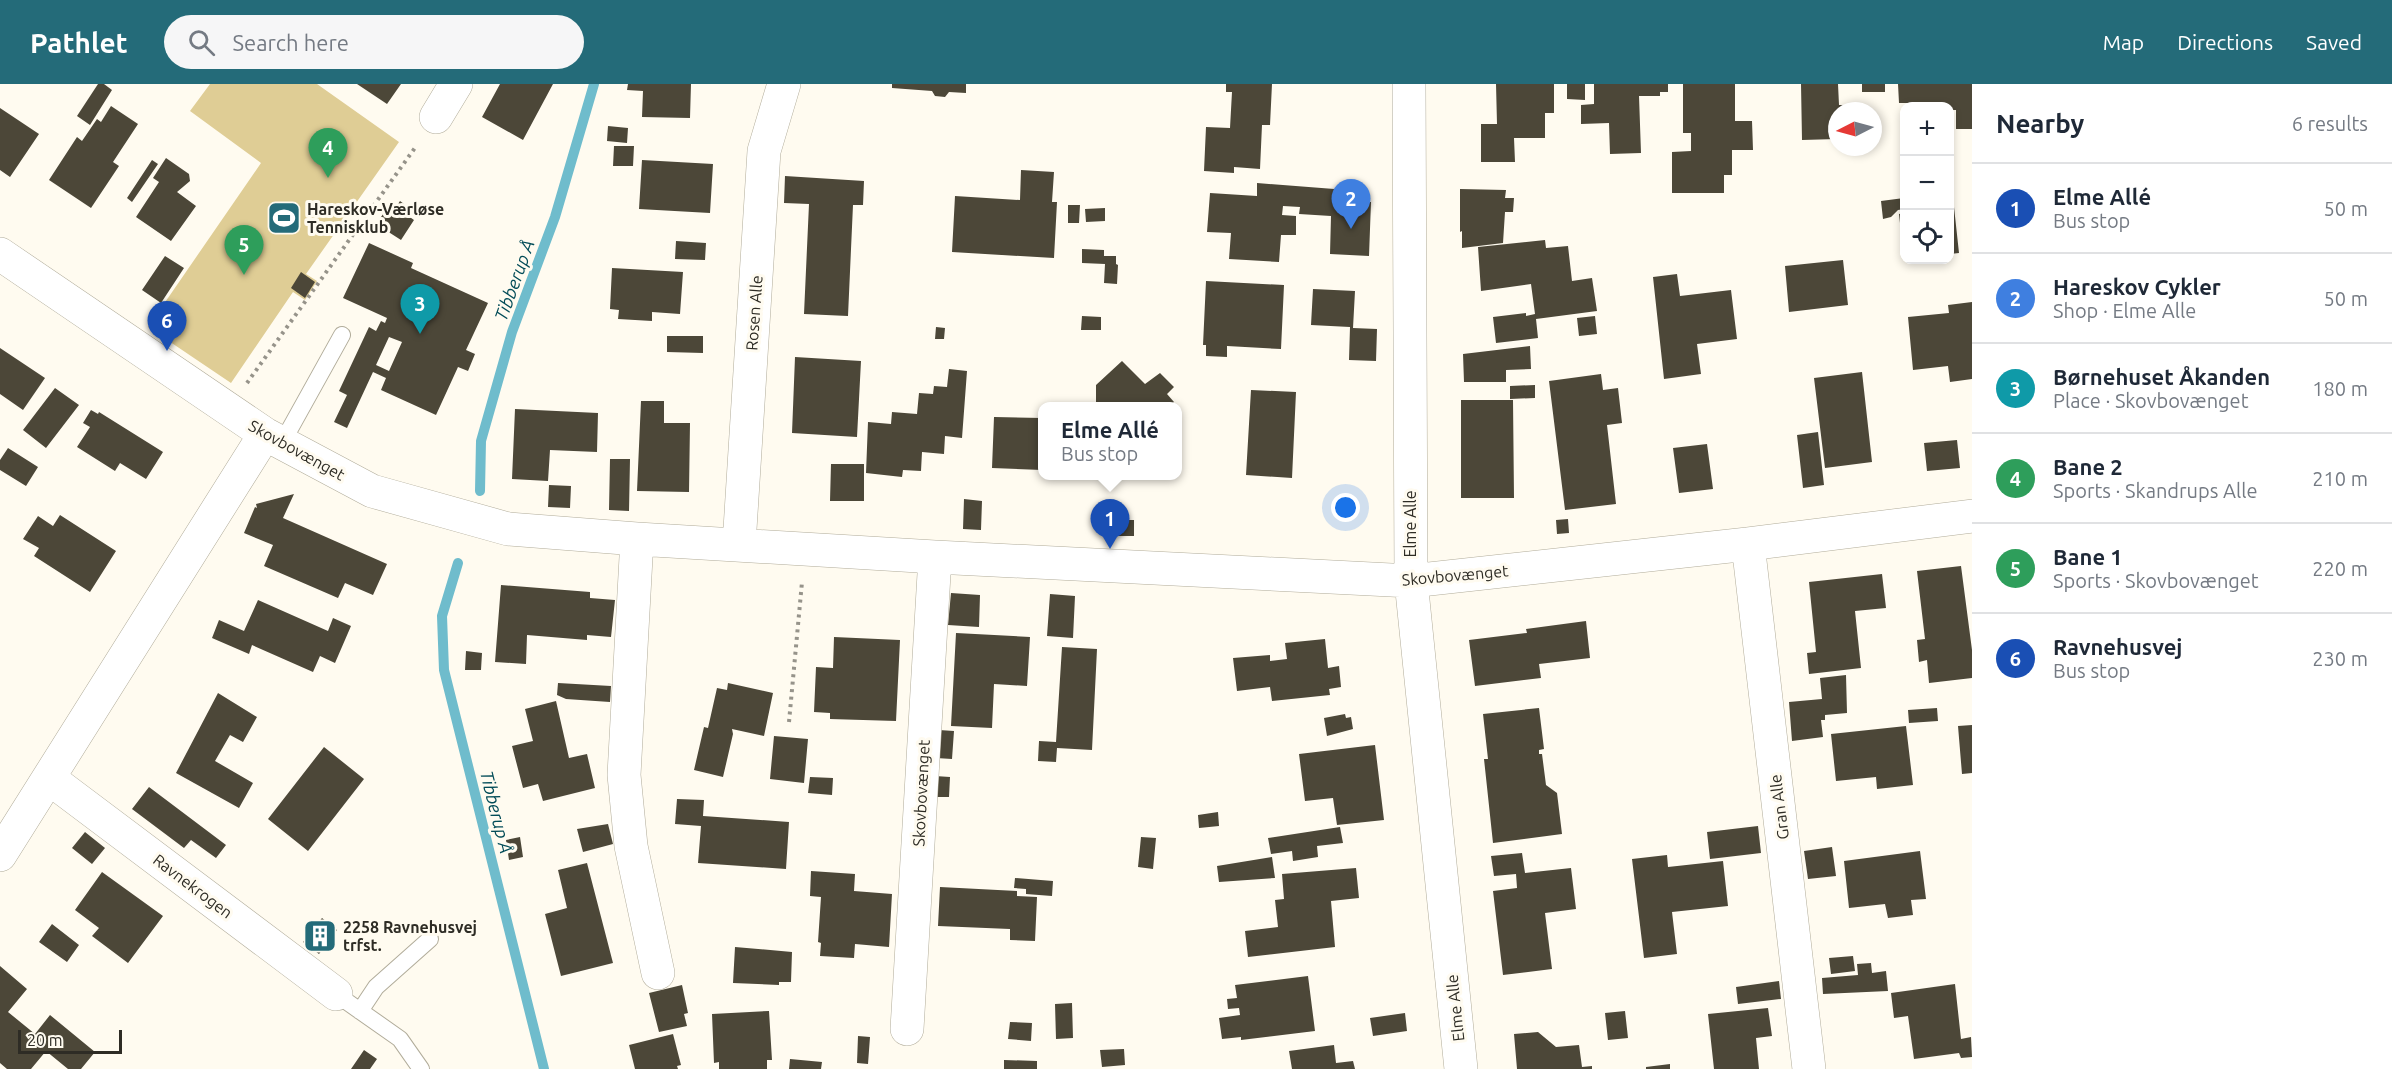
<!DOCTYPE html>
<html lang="en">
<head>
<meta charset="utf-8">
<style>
  :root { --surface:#fff; --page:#f6f6f7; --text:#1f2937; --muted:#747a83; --line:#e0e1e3; --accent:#246b79 }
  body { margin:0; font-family:Ubuntu,sans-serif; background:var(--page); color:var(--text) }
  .controls { position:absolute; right:18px; top:18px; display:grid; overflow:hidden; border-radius:12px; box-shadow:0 3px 9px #0003 }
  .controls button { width:54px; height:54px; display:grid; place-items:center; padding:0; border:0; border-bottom:2px solid var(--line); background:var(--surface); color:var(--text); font:30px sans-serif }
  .compass { position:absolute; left:1828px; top:18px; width:54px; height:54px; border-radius:50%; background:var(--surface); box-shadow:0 3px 9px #0003; rotate:264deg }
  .scale { position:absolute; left:18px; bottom:15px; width:104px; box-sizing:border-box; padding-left:6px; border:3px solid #2e2c25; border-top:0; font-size:16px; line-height:21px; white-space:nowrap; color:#2e2c25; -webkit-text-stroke:4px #fffbf0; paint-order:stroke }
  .you { position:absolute; left:1346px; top:424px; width:21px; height:21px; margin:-15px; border:4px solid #fff; border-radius:50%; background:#1a73e8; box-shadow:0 0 0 9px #1a73e833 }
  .badge { display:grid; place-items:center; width:39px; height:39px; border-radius:50%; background:var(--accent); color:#fff; font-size:20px; font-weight:700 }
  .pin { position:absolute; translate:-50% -50px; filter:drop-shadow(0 2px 3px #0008) }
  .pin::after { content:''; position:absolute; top:32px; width:21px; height:18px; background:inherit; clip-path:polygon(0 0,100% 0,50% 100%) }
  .popup { position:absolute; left:1038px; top:318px; width:144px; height:78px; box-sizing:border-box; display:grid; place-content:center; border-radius:12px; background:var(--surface); filter:drop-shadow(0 2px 4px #0005); font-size:20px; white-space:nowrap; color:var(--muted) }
  .popup b { font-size:22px; color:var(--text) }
  .popup::after { content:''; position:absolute; left:50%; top:100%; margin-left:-12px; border:12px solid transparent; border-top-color:var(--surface) }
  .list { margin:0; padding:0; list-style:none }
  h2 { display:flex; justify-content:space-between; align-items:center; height:78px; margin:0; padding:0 24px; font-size:26px }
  h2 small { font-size:20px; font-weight:400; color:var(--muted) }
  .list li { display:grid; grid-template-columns:39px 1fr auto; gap:18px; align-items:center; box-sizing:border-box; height:90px; padding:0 24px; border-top:2px solid var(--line) }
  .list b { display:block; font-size:22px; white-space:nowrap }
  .list p { margin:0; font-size:20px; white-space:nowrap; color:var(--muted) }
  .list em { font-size:20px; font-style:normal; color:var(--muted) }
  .icon { flex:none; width:33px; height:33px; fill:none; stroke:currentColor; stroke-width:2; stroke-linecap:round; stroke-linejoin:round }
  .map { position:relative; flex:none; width:1972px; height:985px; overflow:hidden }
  header { display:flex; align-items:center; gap:36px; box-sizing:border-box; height:84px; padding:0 30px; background:var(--accent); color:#fff }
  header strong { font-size:28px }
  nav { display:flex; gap:33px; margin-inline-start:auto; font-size:21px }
  .search { width:420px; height:54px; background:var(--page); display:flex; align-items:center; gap:15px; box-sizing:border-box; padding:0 21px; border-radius:33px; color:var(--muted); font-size:22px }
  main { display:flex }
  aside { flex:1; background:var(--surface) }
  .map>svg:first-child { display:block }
  .park { fill:#dfcd95 }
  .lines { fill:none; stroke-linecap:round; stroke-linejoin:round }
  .stream { stroke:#6fbccc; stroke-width:10 }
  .building { fill:#4c4738; fill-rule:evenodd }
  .lane-casing { stroke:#b1ac9a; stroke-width:18 }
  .street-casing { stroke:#b1ac9a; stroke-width:34 }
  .path { stroke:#96938a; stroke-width:4; stroke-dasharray:3 4.5; stroke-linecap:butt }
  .lane { stroke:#fff; stroke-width:16 }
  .street { stroke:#fff; stroke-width:33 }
  .labels { text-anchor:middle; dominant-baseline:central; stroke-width:6; stroke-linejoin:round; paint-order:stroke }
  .poi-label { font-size:16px; font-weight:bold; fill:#2e2c25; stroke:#fffbf0; text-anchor:start }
  .street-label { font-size:16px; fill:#2e2c25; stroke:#fffbf0 }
  .water-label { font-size:18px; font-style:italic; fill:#034c58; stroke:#fffbf0 }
</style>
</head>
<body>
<header>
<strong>Pathlet</strong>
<div class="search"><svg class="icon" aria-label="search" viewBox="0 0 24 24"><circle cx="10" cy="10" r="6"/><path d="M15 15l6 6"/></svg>Search here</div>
<nav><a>Map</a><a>Directions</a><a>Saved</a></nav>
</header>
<main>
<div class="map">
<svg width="1972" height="985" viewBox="0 0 1972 985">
  <rect width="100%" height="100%" fill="#fffbf0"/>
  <path class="park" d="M210,0H317L399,58L306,190L317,197L305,216L293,208L231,299L148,243L261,79L190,27Z"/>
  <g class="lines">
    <path class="stream" d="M480,407L481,357L512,248L555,133L594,0
      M458,479L442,532L444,586L544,985"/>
  </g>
  <path class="building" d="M98,0H104L112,6L90,41L77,32Z
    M357,0H401L387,20Z
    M500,0H553L523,56L482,33Z
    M628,0H691L690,34L642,33L643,7L627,6Z
    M892,0H966V9L949,8L945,13L935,12L932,7L892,4Z
    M1226,0H1272L1270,41H1262L1260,85L1234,83V89L1204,87L1206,43L1230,44L1232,8H1226Z
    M1496,0H1554V29H1545V54H1514L1515,78H1481V40H1497Z
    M1567,0H1585V16L1567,15Z
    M1594,0H1668V8H1660V12H1639L1641,69L1610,70L1609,39L1581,40V21L1594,20Z
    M1683,0H1735V37H1752L1753,66H1732V91H1724V109H1672V68L1691,67V49H1683Z
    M1801,0H1838L1839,21H1846V27H1837V55L1802,56Z
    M1862,0H1885V8H1862Z
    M1898,0H1972V45H1956V26H1950V22H1911V19H1899Z
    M111,22L138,40L113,78L119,82L91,124L49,96L77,53L82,57L97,35L101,38Z
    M0,24L39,50L10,93L0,86Z
    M608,42L628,44L627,59L607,57Z
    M614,62H634L633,82H613Z
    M166,74L189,90L190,97L177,108L196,122L171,157L136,133L159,98L153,94Z
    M152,76L158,80L132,118L127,114Z
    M642,76L713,80L710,129L639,125Z
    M1021,86L1054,88L1052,118H1057L1054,174L952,168L955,112L1020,116Z
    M785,92L864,97L863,121H853L848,232L804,230L809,120L784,119Z
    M1257,99L1360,107V118H1371L1369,172L1330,170L1331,132L1299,130L1300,123L1283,122L1282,131L1296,132V151H1281L1279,178L1229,175L1231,149L1207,148L1210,109L1257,112Z
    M1460,105L1506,106L1505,114H1514L1513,128H1505L1503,159L1462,164V147L1460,148Z
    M1904,114V125L1898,126L1891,133L1883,135L1881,117Z
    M400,117L408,123L404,129L414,136L401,156L376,140L391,119L396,123Z
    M1068,121H1080L1079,139H1068Z
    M1950,123H1954L1959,169L1950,170Z
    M1105,124V137L1086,138L1085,125Z
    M1904,129V166H1903L1899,130Z
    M1545,156L1546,164L1568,162L1572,197L1592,194L1597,227L1536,235L1538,254L1496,259L1493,233L1526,229V232L1535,230L1531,200L1481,207L1478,163Z
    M676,157L706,159L705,176L675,175Z
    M369,159L413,179L411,184L488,219L466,266L475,270L468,287L458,283L436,331L381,306L386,294L373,288L347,344L334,338L347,311L339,307L369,243L376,247L381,237L385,239L387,234L343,214ZM389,253L402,258L389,287L376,281Z
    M1082,165L1104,166V172H1116V180L1118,181L1117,200L1104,199L1105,180L1082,179Z
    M165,172L184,184L161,219L142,206Z
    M1843,176L1848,221L1789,228L1785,182Z
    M612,184L683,188L680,230L652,228V237L618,235L619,226L610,225Z
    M301,188L315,198L305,214L291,204Z
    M1677,190L1680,212L1731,206L1737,255L1697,260L1701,290L1664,295L1653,193Z
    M1206,197L1284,201L1281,265L1227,262V273L1206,272V261H1203Z
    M1313,205L1355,207L1353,244L1377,245L1376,277L1349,276L1350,243L1311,241Z
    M1972,218V295L1950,298L1948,282L1913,286L1908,233L1949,229L1948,221Z
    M1082,232L1101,233V246H1081Z
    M1595,232L1597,250L1579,252L1577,234Z
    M936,243L945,244L944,255H935Z
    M667,252H703V269L667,268Z
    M1530,262L1531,285L1506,286V298H1464L1463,270Z
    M0,264L45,294L23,326L0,310Z
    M795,273L861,277L857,353L792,349Z
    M1122,277L1145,300L1160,289L1174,303L1167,310L1174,318L1168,322H1096V301Z
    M949,285L967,287L962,354L945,352L944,370L922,368L921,387L903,386L902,393L866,389L868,338L891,340L892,328L917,330L919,309L933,310L934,302L947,303Z
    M1862,288L1872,378L1825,384L1814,294Z
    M1601,290L1603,306L1618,304L1622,339L1607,341L1616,420L1565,426L1549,297Z
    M1535,301V314L1510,315V302Z
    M55,304L79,321L46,364L23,346Z
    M1251,306L1296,308L1292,394L1246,391Z
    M1461,316H1513L1514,414H1461Z
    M641,317H664V339H690L689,408L637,407Z
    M515,325L598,329L597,368L550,366L548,397L512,395Z
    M91,326L98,330L99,328L163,368L146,395L120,379L115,387L77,363L90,343L83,339Z
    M994,333L1042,334V386L992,384Z
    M1818,348L1824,401L1803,404L1797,351Z
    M1957,356L1960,384L1927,387L1924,359Z
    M1707,360L1713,405L1679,409L1673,364Z
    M8,364L38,383L26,402L0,386V376Z
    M610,375H630L629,427L609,426Z
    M831,380H864V417H830Z
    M549,401L571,402L570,424L548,423Z
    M294,410L283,434L387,480L373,511L345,499L338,514L264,482L273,461L244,449L255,423L257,424L256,420Z
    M964,415L982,417L981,446L963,445Z
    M60,431L116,467L90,508L34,472L39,464L23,455L38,432L53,442Z
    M1568,435L1569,449L1557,450L1556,436Z
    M1111,436H1134V452H1111Z
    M1961,482L1972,566V594L1929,599L1927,576L1919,578L1917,556L1925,555L1917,487Z
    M1882,490L1886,524L1855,527L1861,584L1809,590L1807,569L1816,568L1809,498Z
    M501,501L590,508V514L615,516L611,553L587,551V556L527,551L526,580L495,578Z
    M951,509L980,511L979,543L948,541Z
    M1050,510L1075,512L1073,554L1047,552Z
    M258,516L328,547L333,534L351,542L335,579L320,572L313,588L252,561L249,570L212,554L219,536L244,547Z
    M1586,537L1590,574L1539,580L1541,594L1475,602L1469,556L1527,549L1526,545Z
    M956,549L1030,553L1027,602L994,600L992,644L951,642Z
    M834,553L900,556L896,637L830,635V629L814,628L816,583L833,584Z
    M1325,555L1328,584L1339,582L1341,603L1329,605L1330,611L1272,617L1270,603L1237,607L1233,574L1270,571V577L1287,575L1285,559Z
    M1062,563L1097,565L1092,666L1057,664L1056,678L1038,677L1039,657L1056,658Z
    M466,567L482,569L481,586H465Z
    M1846,591L1847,629L1825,631V636H1821L1823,653L1792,657L1789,618L1822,615L1820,594Z
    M558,599L611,602L610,618L566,615L557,611Z
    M728,599L773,609L764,652L732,645L733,650L723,693L694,686L704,643L708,644L717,604L727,606Z
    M218,609L257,633L243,658L230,651L215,677L253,699L239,724L176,689Z
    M556,617L569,674L587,670L595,704L543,717L538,700L523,704L512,662L533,657L525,625Z
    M1539,624L1544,665L1539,666V670H1542L1546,701L1557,709L1562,750L1493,759L1484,675H1488L1483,630Z
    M1937,624L1938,637L1909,639L1908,626Z
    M1345,630L1346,634L1351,633L1353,645L1327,652L1324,634Z
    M1972,641V689L1962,690L1958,642Z
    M1906,642L1913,701L1877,705L1876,693L1836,697L1831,650Z
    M939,646L954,647L952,675L936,674Z
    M774,652L808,655L804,699L770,695Z
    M1375,661L1384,736L1337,741L1333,714L1305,717L1299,670Z
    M324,663L364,695L308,767L268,735Z
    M935,692L950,693L949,713H934Z
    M810,693L833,694L832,711L808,709Z
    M149,703L226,761L216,774L191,756L184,764L132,725Z
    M677,715L704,716L703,732L789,738L786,785L698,779L701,742L675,740Z
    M1218,728L1219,742L1199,744L1198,731Z
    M608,740L613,760L583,768L577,745Z
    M1758,742L1761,769L1710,775L1707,748Z
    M1340,743L1343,759L1317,762L1318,773L1293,777L1292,767L1271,770L1268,754Z
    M85,748L105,764L92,780L72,764Z
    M520,753L523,773L509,776L506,756Z
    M1141,753L1156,754L1153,785L1138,783Z
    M1832,763L1836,792L1808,795L1804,767Z
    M1920,767L1926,815L1911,816L1913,831L1888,834L1885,820L1849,824L1844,777Z
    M1522,769L1525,789L1571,784L1576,825L1545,829L1552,885L1503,891L1493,807L1517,804L1516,790L1494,792L1491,772Z
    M1667,771L1668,783L1723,777L1728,822L1672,828L1677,870L1644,874L1632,775Z
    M1272,773L1275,794L1219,798L1217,782Z
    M587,779L613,879L561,892L545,830L567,824L558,786Z
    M1356,784L1359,814L1331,817L1335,863L1248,873L1245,847L1278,843L1275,816L1284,815L1282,790Z
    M811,787L855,790L854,807L892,810L889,863L855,860L854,874L820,872L821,859L818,858L821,813L810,812Z
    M102,788L163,832L128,879L92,852L99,844L75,826Z
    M1015,794L1053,797L1052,812L1026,810V805L1014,804Z
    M940,803L1017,807V812L1037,813L1035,857L1010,856V845L938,842Z
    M322,834L337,846L319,870L303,858Z
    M52,840L79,861L67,878L39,858Z
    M735,863L792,868L791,898H779V901L733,899Z
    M1853,872L1855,887L1831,890L1829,874Z
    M1871,879L1872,889L1886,887L1888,907L1823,910L1822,894L1858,891L1857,880Z
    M0,882L27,905L8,928L35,950L50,931L95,968L81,985H68L46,967L31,985H7L0,979Z
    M1308,892L1315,947L1241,956V953L1222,955L1219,934L1240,931L1239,924L1228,925L1227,915L1237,914L1235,901Z
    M1779,897L1781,915L1738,920L1736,903Z
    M1955,900L1961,955L1971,953L1972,973L1961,974L1959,969L1914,975L1908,932L1894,934L1891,909Z
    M682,901L688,929L684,930L687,942L659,948L649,909Z
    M1072,919L1073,954L1056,955L1055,920Z
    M1768,924L1772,952L1756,954L1759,985H1714L1708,930Z
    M769,927L772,976H767V985H719V978L714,979L712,930Z
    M1625,927L1628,954L1608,956L1605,929Z
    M1405,929L1407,947L1373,952L1370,934Z
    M1010,938L1032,939L1031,957L1008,955Z
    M1538,948L1556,963L1579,961L1582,983L1592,982V985H1517L1514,950Z
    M673,950L681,981L677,982L678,985H635L629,961Z
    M858,952L870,953L868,980L857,979Z
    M1334,961L1336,979L1353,977L1355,985H1292L1289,967Z
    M1124,965L1125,981L1102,983L1100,966Z
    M364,966L377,975L370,985H351Z
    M790,975L822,978L821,985H789Z
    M1004,976L1037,977V985H1004Z
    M1670,980V985H1646V983Z"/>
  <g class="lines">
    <g class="lane-casing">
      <path id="lane" d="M282,359L342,251
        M336,910L400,955L421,985
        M360,927L376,903L430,855"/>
    </g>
    <g class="street-casing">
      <path id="street" d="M1409,0L1411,497L1461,985
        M436,33L456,0
        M0,170L265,350L372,407L508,445L637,455L935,473L1411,497L1748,460L1972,432
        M637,455L624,691L631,762L658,889
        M1748,460L1809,985
        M739,461L764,67L784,0
        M50,695L336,910
        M0,771L265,350
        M907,945L935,473"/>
    </g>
    <path class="path" d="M247,299L417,61
      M789,638L802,498"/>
    <use href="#lane" class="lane"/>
    <use href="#street" class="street"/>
  </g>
  <defs>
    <g id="stadium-square" transform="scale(1.725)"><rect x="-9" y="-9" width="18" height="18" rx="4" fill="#246b79" stroke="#fffbf0"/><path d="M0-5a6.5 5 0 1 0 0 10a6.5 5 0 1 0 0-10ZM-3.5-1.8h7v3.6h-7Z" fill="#fff"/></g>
    <g id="building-square" transform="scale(1.725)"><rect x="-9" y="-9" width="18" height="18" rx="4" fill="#246b79" stroke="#fffbf0"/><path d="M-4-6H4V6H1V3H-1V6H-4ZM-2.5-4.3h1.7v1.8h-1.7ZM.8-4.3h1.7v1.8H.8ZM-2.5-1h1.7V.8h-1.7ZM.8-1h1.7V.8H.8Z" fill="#fff"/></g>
  </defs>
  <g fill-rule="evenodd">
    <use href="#stadium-square" x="284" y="134"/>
    <use href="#building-square" x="320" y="852"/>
  </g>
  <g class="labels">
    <g class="poi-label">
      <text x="307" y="125">Hareskov-Værløse<tspan x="307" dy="18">Tennisklub</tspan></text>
      <text x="343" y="843">2258 Ravnehusvej<tspan x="343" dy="18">trfst.</tspan></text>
    </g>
    <g class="street-label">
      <text transform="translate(754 229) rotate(-86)">Rosen Alle</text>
      <text transform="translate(297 366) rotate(29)">Skovbovænget</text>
      <text transform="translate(1410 440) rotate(-90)">Elme Alle</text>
      <text transform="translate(1455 491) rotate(-5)">Skovbovænget</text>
      <text transform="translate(921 709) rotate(-87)">Skovbovænget</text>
      <text transform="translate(1779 723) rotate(-97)">Gran Alle</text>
      <text transform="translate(193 802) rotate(37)">Ravnekrogen</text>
      <text transform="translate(1455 924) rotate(-96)">Elme Alle</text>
    </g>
    <g class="water-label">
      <text transform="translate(514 196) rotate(-70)">Tibberup Å</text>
      <text transform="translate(497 728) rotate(76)">Tibberup Å</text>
    </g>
  </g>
</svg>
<div class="controls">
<button>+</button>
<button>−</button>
<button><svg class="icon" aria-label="locate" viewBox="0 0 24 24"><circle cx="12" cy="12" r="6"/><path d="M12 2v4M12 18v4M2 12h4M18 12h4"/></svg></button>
</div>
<svg class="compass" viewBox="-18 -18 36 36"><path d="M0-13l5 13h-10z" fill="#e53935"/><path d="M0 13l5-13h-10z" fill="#747a83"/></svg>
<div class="scale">20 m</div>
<div class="you"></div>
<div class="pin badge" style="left:1110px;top:465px;background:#1a4fb4">1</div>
<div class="popup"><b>Elme Allé</b>Bus stop</div>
<div class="pin badge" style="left:1351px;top:145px;background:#3f7fe0">2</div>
<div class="pin badge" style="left:420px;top:250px;background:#0f9aa8">3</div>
<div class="pin badge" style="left:328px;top:94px;background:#2e9e5b">4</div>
<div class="pin badge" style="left:244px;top:191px;background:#2e9e5b">5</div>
<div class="pin badge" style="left:167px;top:267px;background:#1a4fb4">6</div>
</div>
<aside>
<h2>Nearby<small>6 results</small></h2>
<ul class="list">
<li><span class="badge" style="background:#1a4fb4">1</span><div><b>Elme Allé</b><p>Bus stop</p></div><em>50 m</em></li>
<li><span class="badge" style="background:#3f7fe0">2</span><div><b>Hareskov Cykler</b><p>Shop · Elme Alle</p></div><em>50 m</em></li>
<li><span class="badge" style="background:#0f9aa8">3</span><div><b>Børnehuset Åkanden</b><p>Place · Skovbovænget</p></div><em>180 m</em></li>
<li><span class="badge" style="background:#2e9e5b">4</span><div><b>Bane 2</b><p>Sports · Skandrups Alle</p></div><em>210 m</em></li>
<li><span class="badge" style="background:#2e9e5b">5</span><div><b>Bane 1</b><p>Sports · Skovbovænget</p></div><em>220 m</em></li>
<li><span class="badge" style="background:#1a4fb4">6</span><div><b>Ravnehusvej</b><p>Bus stop</p></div><em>230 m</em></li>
</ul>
</aside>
</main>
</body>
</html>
